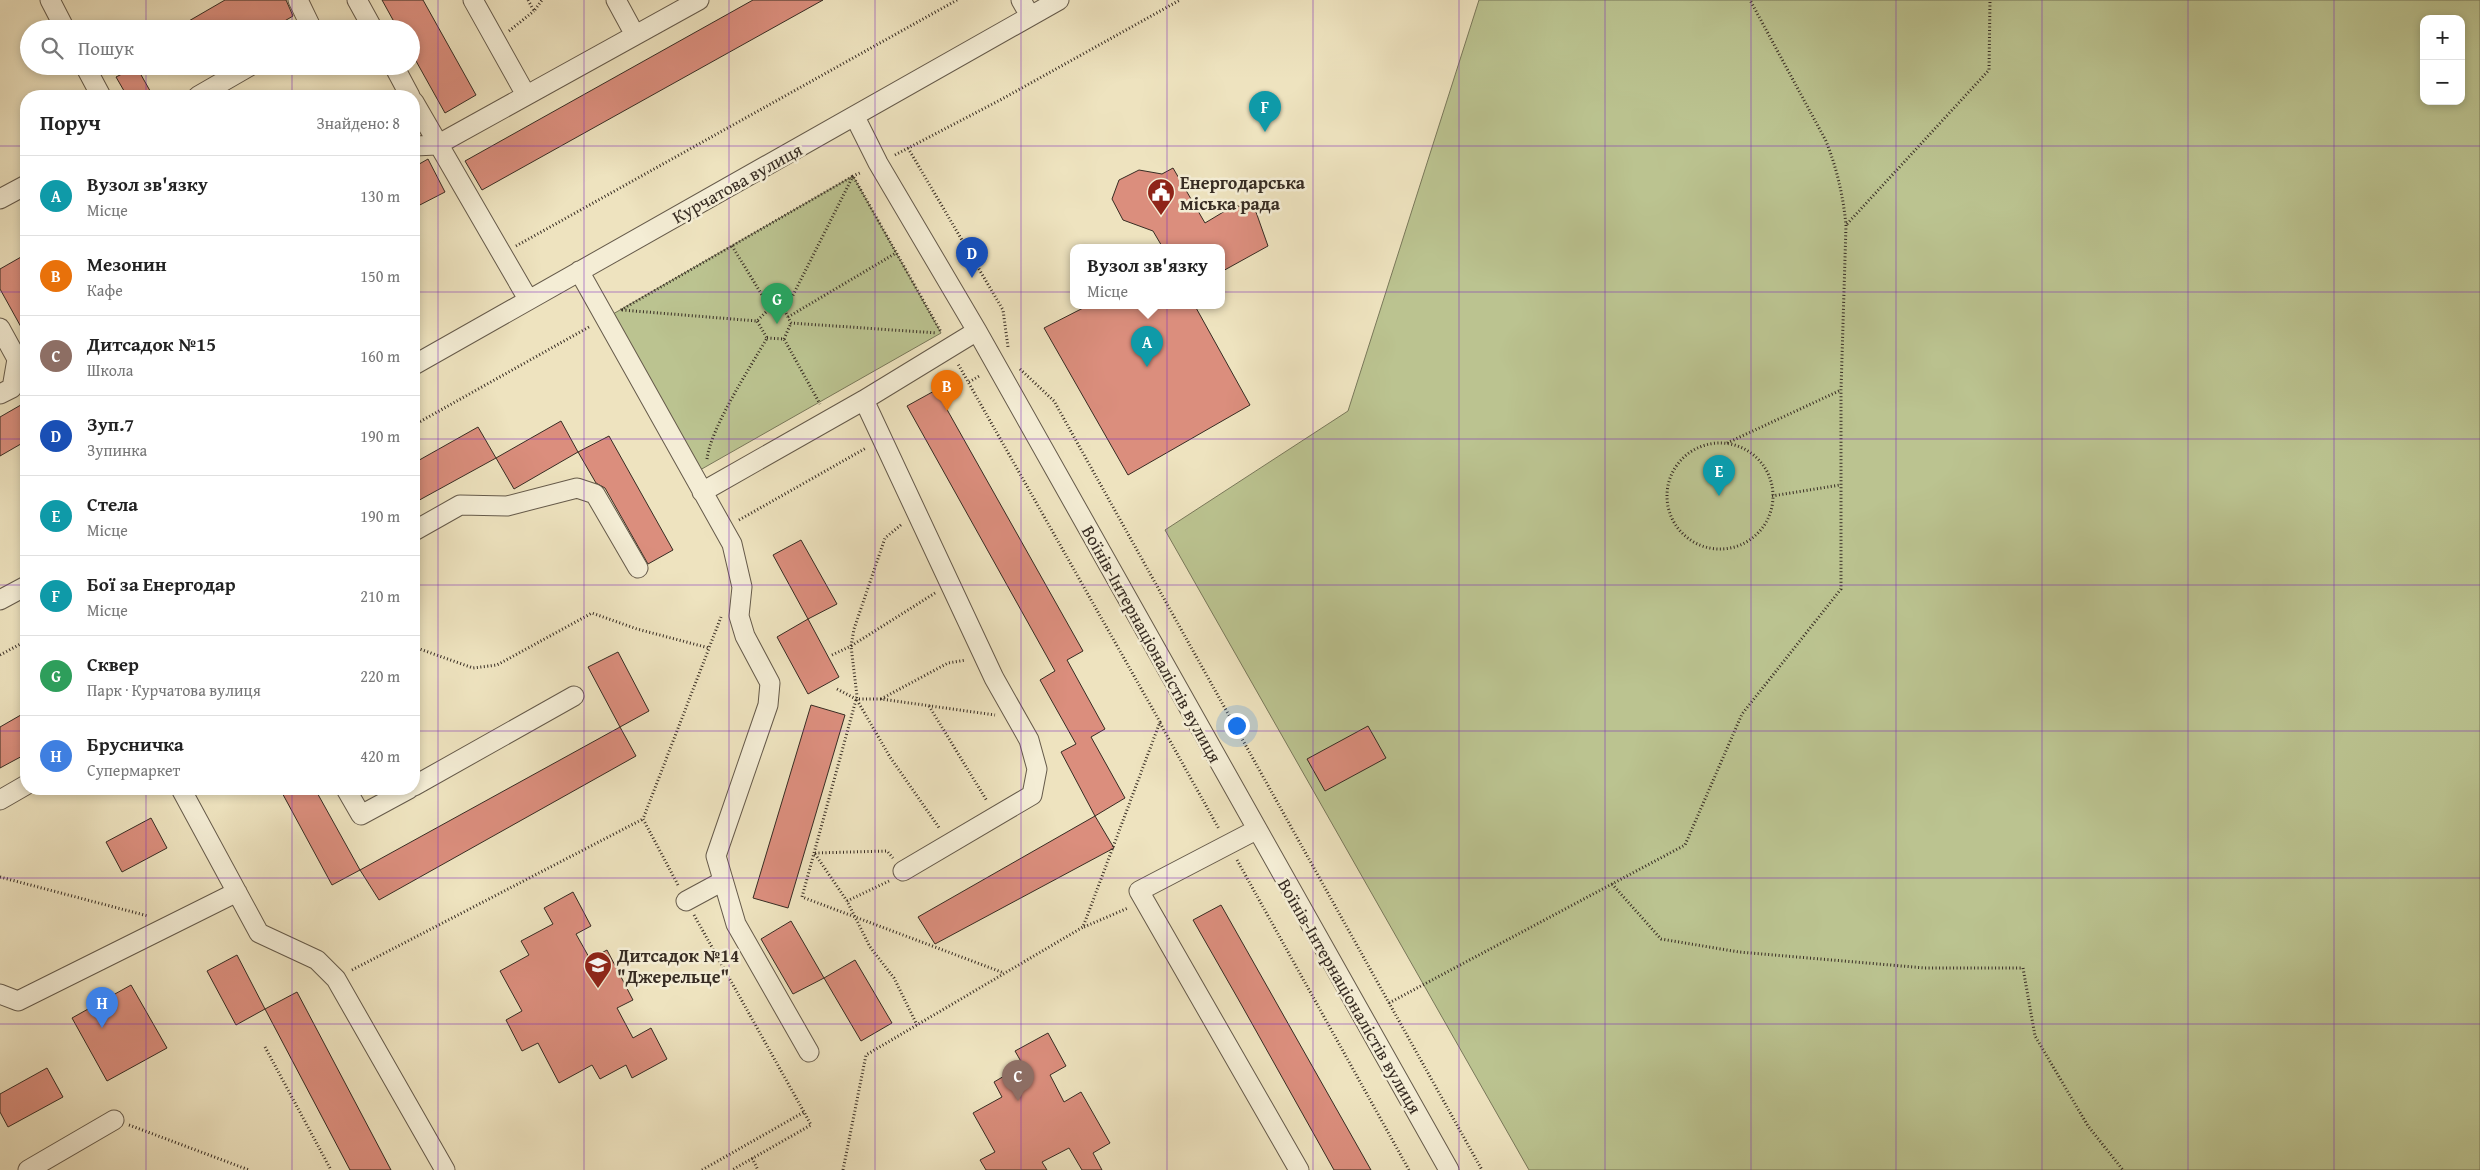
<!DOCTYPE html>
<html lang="uk">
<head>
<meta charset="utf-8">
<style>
  :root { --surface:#fff; --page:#f6f6f6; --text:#222; --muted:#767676; --line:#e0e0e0; --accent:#8f2418 }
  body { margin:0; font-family:"Gentium Book Plus",serif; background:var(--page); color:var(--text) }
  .controls { position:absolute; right:15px; top:15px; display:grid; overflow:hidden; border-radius:10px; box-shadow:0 2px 8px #0003 }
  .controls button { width:45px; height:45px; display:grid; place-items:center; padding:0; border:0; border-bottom:1px solid var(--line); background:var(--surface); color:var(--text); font:25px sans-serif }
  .you { position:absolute; left:1236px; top:725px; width:18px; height:18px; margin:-12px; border:4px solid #fff; border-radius:50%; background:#1a73e8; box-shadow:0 0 0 8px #1a73e833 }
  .badge { display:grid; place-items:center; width:32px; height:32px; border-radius:50%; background:var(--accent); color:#fff; font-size:16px; font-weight:700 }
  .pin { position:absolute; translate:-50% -41px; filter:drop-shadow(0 1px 2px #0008) }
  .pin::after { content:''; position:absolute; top:26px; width:18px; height:15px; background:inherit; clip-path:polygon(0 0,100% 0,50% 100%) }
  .popup { position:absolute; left:1070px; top:244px; width:155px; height:65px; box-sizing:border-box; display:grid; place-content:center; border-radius:10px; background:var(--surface); filter:drop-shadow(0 1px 4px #0005); font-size:16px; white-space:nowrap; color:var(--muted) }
  .popup b { font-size:19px; color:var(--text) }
  .popup::after { content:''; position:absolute; left:50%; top:100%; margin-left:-10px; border:10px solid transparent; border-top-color:var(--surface) }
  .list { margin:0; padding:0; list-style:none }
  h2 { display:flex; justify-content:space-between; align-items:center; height:65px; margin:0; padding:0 20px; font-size:21px }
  h2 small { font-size:16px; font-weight:400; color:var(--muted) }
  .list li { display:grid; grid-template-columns:32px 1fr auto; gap:15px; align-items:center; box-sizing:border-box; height:80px; padding:0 20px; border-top:1px solid var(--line) }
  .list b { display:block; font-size:19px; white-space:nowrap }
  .list p { margin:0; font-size:16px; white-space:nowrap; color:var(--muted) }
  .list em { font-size:16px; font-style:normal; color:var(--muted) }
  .icon { flex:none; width:28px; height:28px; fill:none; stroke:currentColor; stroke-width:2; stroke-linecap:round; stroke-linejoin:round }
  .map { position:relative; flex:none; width:2480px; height:1170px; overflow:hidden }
  .search { position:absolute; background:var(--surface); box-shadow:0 2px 8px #0003; left:20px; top:20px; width:400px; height:55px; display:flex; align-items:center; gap:12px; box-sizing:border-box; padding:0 18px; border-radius:28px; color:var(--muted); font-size:19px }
  .panel { position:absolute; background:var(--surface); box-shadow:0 2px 8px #0003; left:20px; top:90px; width:400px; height:705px; border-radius:20px }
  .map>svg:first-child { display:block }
  .green { fill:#bbc390; stroke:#79785a; fill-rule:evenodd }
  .building { fill:#db8e7d; stroke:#372c23 }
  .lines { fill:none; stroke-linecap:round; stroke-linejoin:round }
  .minor-casing { stroke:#655a4a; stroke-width:21 }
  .path { stroke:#372c23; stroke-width:3; stroke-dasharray:1 2.5; stroke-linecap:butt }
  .minor { stroke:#f4edd5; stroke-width:19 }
  .grid { fill:none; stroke:#7b2cbf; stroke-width:1; stroke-opacity:0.55 }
  .labels { text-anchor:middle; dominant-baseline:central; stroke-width:5; stroke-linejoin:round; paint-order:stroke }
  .poi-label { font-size:18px; font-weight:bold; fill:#372c23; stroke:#f4edd5; text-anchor:start }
  .street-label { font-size:18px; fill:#372c23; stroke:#f4edd5 }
</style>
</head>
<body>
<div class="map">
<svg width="2480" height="1170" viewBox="0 0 2480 1170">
  <rect width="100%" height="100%" fill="#eee3bf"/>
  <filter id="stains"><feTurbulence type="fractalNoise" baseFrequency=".004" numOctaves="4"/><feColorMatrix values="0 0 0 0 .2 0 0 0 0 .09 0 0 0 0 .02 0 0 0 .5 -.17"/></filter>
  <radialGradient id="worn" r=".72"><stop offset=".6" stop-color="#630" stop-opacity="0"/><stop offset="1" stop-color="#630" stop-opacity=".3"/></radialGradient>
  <path class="green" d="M1479,0H2480V1170H1529L1165,530L1348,411ZM2424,19H2461V101H2424Z
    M853,176L941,333L700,470L613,314Z"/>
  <path class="building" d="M225,0H286L293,16L271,29H175Z
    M382,0H423L476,95L445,113L411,52V29H398Z
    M753,0H823L482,190L465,161Z
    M120,66H136L153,96H127L116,77L124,73Z
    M428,159L445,192L414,208V167Z
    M1173,168L1205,223L1235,205L1256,212L1268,246L1221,272V248H1163L1153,231L1123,220L1112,199L1119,180L1139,170L1162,174Z
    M21,257L26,266V336L0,289V269Z
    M1087,306H1195L1250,405L1128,475L1044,328Z
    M936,390L1083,651L1067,660L1105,729L1091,737L1125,798L1095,816L1061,752L1076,744L1040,680L1055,671L907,406Z
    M26,402V441L0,456V417Z
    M561,421L578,452L514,489L496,458Z
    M478,427L496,458L414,503V463Z
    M609,436L673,550L648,564L605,488L596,483L578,452Z
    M801,540L837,604L808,619L773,555Z
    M808,619L839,677L808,694L777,637Z
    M618,652L649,711L620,727L588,667Z
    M811,705L845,715L788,908L753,898Z
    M26,712V754L0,768V727Z
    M1368,726L1386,758L1325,791L1307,759Z
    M620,727L636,756L379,900L360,870Z
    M280,789H315L360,870L332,885Z
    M1095,816L1114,848L935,944L918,917Z
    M151,818L167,848L122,872L106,842Z
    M573,892L591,926L576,934L590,959L607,950L633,1000L617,1008L633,1038L651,1028L667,1059L632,1078L626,1065L600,1079L592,1065L559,1083L538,1043L522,1051L506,1020L522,1011L500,971L529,955L521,941L553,924L544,908Z
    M1221,905L1371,1170H1334L1241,1004L1193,920Z
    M791,921L824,978L793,994L761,939Z
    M237,955L265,1009L236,1025L207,971Z
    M855,960L892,1023L861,1041L824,978Z
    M131,985L167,1048L107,1081L72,1018Z
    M297,992L391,1170H350L265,1009Z
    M1048,1033L1066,1066L1050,1075L1064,1102L1081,1092L1110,1143L1093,1153L1102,1170H1082L1069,1148L1042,1162L1047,1170H986L980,1160L995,1152L973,1113L1002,1097L994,1082L1023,1065L1015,1051Z
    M47,1068L63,1097L8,1127L0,1112V1094Z"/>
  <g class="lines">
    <g class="minor-casing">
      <path id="minor" d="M50,0L65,29
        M298,0L312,29
        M357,0L373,29
        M473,0L526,95
        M616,0L635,35
        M1021,0L1030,16
        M85,66L101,96
        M394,66L410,96
        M198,96L250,66
        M414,102L528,299
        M855,117L878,163L977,331L1449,1170
        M414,146L437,145L699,0
        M0,199L26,185
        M579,271L732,544L742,587L739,616L745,636L770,683L768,705L716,856L736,924L809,1052
        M0,328L17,359L12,388L0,394
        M414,365L1059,0
        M702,492L864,400
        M414,531L460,505L507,506L577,488L595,494L638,568
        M0,600L26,586
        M414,786L574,696
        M181,789L259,933L317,960L336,979L445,1170
        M346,789L361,815L409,789
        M0,800L26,785
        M1256,830L1139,891L1299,1170
        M903,871L1032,795L1037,769L1029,740L994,678L864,400L977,331
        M686,901L723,881
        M0,994L18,1001L237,892
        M28,1170L114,1120"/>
    </g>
    <path class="path" d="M528,0L534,11L542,0
      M509,31L534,11
      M908,148L1003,310L1008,347
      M895,155L1002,99L1180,0
      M1847,224L1989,70L1990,0
      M516,246L957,0
      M732,246L770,308
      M621,310L853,176L941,332
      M622,310L757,321L770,308L785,311L791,323L937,333
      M785,311L853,176L862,172
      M788,317L896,253
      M767,338L784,339L820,404
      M784,339L791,323
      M1020,369L1054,401L1482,1170
      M969,382L981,375
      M414,425L589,327
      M1727,443L1841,390
      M1667 496a53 53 0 1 1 106 0a53 53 0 1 1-106 0Z
      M707,459C711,427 750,368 767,338L757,321
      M1772,496L1840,485
      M739,520L866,448
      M935,593L851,646L857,696L802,897L1004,973
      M414,647L473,668L497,665L592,613L637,629L709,648
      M0,655L26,641
      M832,655L851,646L854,629L885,538L902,524
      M837,689L856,699H881L995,715
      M881,699L948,663L966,660
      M857,700L890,757L940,829
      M929,706L987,801
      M1160,723L1219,829
      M815,853L887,851L893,858
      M815,854L847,901
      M1237,860L1409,1170
      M0,877L148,916
      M889,881L847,901L870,947L894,978L917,1025
      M1612,884L1661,939L1739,952L1925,968H2023L2035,1036L2088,1126L2123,1170
      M678,885L643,819L721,617
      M694,915L804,1112
      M1084,927L1128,908
      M352,970L643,819
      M1389,1003L1685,845L1742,714L1841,589V390L1846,225C1843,195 1837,169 1826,141L1750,0
      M265,1047L331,1170
      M129,1125L249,1170
      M752,1158L758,1170
      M702,1170L804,1112L811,1125L732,1170
      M843,1170L866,1055L1083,927L1160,722L958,364"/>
    <use href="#minor" class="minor"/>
  </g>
  <path class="grid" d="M146,0V29M292,0V29M438,0V1170M584,0V1170M729,0V1170M875,0V1170M1021,0V1170M1167,0V1170M1313,0V1170M1459,0V1170M1605,0V1170M1751,0V1170M1896,0V1170M2042,0V1170M2188,0V1170M2334,0V1170M146,66V96M292,66V96M0,146H26M414,146H2480M0,292H26M414,292H2480M0,439H26M414,439H2480M0,585H26M414,585H2480M0,731H26M414,731H2480M146,789V1170M292,789V1170M0,878H2480M0,1024H2480"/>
  <defs>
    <g id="civic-pin" transform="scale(1.4375)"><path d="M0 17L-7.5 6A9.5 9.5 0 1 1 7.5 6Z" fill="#8f2418" stroke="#f4edd5"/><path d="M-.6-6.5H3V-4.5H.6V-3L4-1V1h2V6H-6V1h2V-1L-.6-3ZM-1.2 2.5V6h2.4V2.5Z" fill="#fff"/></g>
    <g id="school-pin" transform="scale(1.4375)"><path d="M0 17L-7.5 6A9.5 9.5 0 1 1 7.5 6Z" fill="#8f2418" stroke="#f4edd5"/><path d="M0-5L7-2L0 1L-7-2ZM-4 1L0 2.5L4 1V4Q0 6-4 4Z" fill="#fff"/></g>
  </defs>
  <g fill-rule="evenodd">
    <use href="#civic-pin" x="1161" y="192"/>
    <use href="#school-pin" x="598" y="965"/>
  </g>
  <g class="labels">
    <g class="poi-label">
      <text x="1180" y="182">Енергодарська<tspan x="1180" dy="21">міська рада</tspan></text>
      <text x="617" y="955">Дитсадок №14<tspan x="617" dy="21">"Джерельце"</tspan></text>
    </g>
    <g class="street-label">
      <text transform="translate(737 183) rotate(-29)">Курчатова вулиця</text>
      <text transform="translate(1152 644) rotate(61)">Воїнів-Інтернаціоналістів вулиця</text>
      <text transform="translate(1350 996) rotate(60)">Воїнів-Інтернаціоналістів вулиця</text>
    </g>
  </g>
  <rect width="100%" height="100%" filter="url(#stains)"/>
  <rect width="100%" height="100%" fill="url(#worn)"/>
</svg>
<div class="controls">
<button>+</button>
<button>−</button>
</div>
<div class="you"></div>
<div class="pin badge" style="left:1147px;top:367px;background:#0f9aa8">A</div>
<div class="popup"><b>Вузол зв'язку</b>Місце</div>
<div class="pin badge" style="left:947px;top:411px;background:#e8710a">B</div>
<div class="pin badge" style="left:1018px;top:1101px;background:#8d6e63">C</div>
<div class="pin badge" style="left:972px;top:278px;background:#1a4fb4">D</div>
<div class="pin badge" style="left:1719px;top:496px;background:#0f9aa8">E</div>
<div class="pin badge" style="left:1265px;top:132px;background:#0f9aa8">F</div>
<div class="pin badge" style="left:777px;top:324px;background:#2e9e5b">G</div>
<div class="pin badge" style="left:102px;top:1028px;background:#3f7fe0">H</div>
<div class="search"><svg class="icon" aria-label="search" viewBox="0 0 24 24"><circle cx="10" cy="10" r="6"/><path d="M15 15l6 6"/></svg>Пошук</div>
<section class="panel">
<h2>Поруч<small>Знайдено: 8</small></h2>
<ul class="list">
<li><span class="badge" style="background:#0f9aa8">A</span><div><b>Вузол зв'язку</b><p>Місце</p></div><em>130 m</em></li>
<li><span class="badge" style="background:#e8710a">B</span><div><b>Мезонин</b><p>Кафе</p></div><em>150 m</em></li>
<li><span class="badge" style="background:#8d6e63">C</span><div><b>Дитсадок №15</b><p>Школа</p></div><em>160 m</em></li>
<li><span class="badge" style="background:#1a4fb4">D</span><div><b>Зуп.7</b><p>Зупинка</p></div><em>190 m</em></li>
<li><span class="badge" style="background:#0f9aa8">E</span><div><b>Стела</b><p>Місце</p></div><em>190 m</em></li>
<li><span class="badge" style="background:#0f9aa8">F</span><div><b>Бої за Енергодар</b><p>Місце</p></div><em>210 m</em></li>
<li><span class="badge" style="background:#2e9e5b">G</span><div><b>Сквер</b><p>Парк · Курчатова вулиця</p></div><em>220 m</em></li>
<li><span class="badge" style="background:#3f7fe0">H</span><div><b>Брусничка</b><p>Супермаркет</p></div><em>420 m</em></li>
</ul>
</section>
</div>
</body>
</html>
